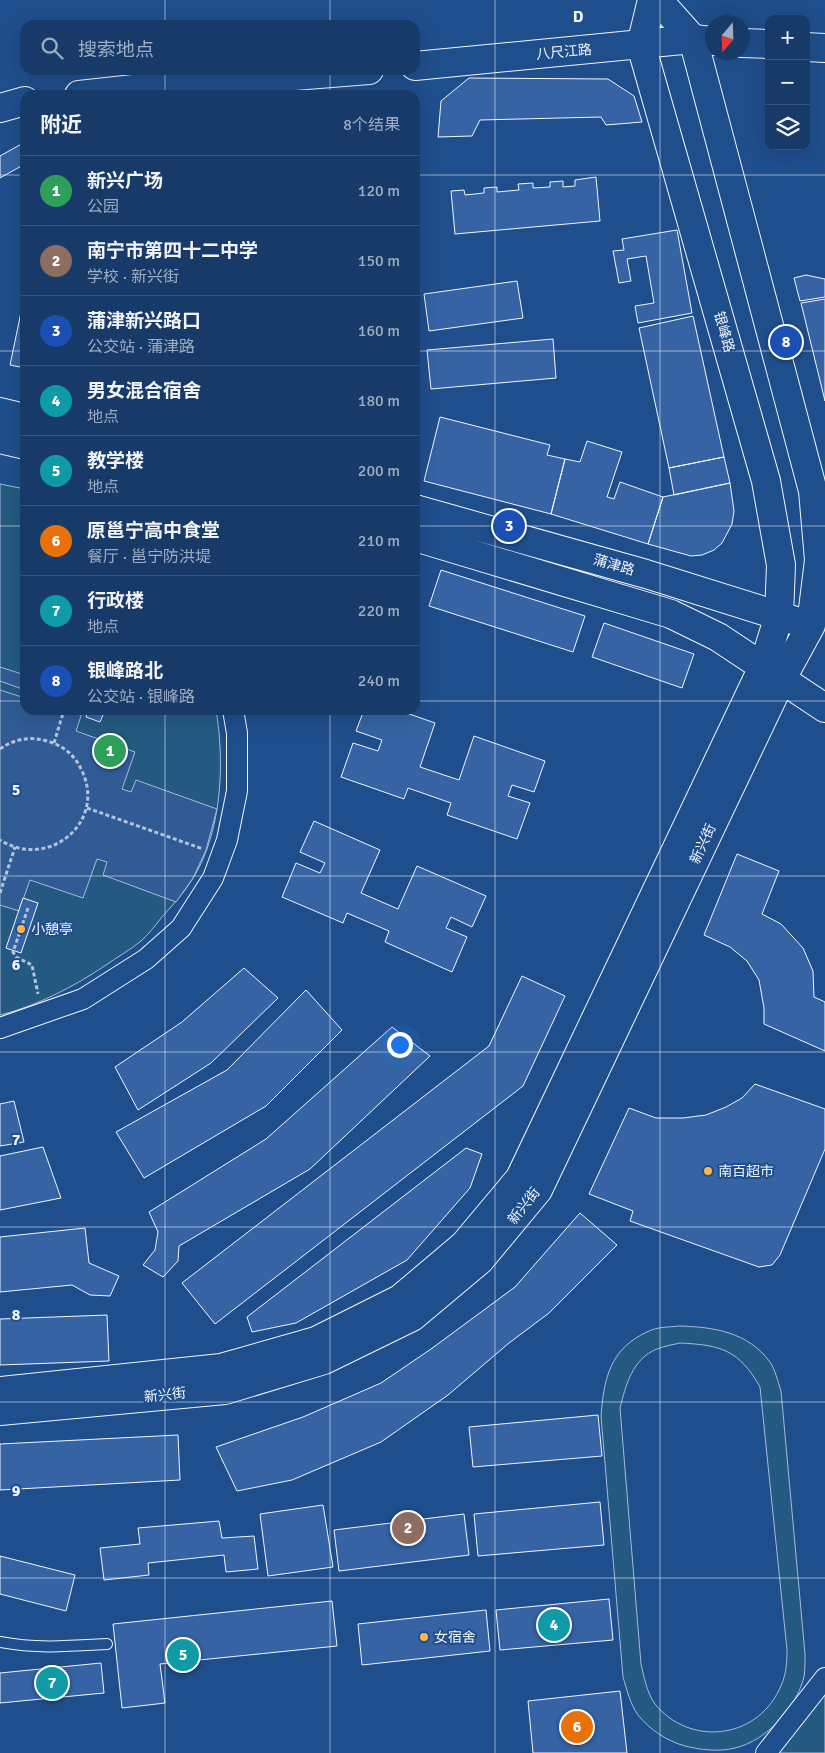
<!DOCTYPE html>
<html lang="zh">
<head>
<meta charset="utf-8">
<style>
  :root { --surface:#173a69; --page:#244571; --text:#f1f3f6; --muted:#9eadc0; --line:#36547d; --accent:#8bbbb9 }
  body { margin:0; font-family:Signika,"Noto Sans SC",sans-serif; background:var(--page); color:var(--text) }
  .controls { position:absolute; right:15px; top:15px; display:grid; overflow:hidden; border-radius:10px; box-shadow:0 5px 20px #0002 }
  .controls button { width:45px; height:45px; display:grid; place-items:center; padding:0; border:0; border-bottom:1px solid var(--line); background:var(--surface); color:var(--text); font:25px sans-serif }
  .compass { position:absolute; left:705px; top:15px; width:45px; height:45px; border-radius:50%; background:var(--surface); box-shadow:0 5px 20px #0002; rotate:199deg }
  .you { position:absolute; left:399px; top:1044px; width:18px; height:18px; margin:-12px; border:4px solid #fff; border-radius:50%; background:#1a73e8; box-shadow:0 0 0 8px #1a73e833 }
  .badge { display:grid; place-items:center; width:32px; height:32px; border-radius:50%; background:var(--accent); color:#fff; font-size:16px; font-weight:700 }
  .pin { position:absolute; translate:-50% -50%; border:2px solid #fff; box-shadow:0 1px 5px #0006 }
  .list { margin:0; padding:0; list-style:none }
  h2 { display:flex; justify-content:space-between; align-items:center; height:65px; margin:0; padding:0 20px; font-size:21px }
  h2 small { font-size:16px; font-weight:400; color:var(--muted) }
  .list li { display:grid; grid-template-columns:32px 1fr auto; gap:15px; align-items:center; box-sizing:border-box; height:70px; padding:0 20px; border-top:1px solid var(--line) }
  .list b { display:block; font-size:19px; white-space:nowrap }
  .list p { margin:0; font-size:16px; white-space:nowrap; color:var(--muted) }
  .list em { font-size:16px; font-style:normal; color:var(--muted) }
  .icon { flex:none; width:28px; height:28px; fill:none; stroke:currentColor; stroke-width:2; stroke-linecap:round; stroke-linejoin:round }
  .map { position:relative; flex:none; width:825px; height:1753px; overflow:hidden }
  .search { position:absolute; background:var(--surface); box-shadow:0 5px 20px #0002; left:20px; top:20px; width:400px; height:55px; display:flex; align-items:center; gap:12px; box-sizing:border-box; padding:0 18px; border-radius:15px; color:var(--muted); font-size:19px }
  .panel { position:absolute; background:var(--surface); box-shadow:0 5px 20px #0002; left:20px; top:90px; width:400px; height:625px; border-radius:15px }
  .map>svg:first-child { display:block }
  .green { fill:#245a82; stroke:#a8bbd7; fill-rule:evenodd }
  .parking { fill:#305b95; stroke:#a8bbd7 }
  .building { fill:#3563a3; stroke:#f2f6ff }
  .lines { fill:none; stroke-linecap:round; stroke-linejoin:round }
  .lane-casing { stroke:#f2f6ff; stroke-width:12 }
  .street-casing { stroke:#f2f6ff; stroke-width:22 }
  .secondary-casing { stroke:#f2f6ff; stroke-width:30 }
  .primary-casing { stroke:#f2f6ff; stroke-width:30 }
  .path { stroke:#b3c4dc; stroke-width:3; stroke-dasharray:4 2.5; stroke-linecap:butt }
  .lane { stroke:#1f4e8c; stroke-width:10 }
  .street { stroke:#1f4e8c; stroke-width:20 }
  .secondary { stroke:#1f4e8c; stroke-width:28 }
  .primary { stroke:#1f4e8c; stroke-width:28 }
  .grid { fill:none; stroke:#f2f6ff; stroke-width:1; stroke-opacity:0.55 }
  .poi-dot { fill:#ffb74d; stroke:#1f4e8c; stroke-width:2 }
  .labels { text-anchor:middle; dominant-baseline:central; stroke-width:4; stroke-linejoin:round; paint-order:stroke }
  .street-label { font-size:14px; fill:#f2f6ff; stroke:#1f4e8c }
  .poi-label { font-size:14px; fill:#f2f6ff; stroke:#1f4e8c; text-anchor:start }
  .grid-label { font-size:16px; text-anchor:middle; font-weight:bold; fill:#f2f6ff; stroke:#1f4e8c; stroke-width:4; stroke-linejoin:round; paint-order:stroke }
</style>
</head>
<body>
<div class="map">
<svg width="825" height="1753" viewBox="0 0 825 1753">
  <rect width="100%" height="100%" fill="#1f4e8c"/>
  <path class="green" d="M0,484L25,489V710H216C225,763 222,833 192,880C183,894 172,906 161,918C155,926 148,935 141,941C130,950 117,957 106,965C75,986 37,1006 0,1015Z
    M679,1326C714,1327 748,1332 770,1362C775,1369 778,1382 781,1391L805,1654C805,1662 805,1670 804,1677C796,1708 766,1741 735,1748C719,1752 701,1750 685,1746C667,1741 650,1730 638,1715C630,1704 627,1690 623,1677L601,1416C604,1378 610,1348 649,1331C657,1327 670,1327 679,1326ZM680,1343C721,1345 739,1350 760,1387L787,1650C787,1664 786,1677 779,1690C755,1740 689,1746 655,1704C647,1693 644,1677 641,1664L620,1408C626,1385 632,1359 657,1349C664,1346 672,1345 680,1343Z
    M825,1678V1753H766Z"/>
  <path class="parking" d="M0,667L25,675V690L0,681Z
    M0,690L25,698V710H83L76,731L135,752L122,789L131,792L136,780L217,809L206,850L193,878L176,902L103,875L107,862L97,859L83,898L30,880L19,911L0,905Z"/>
  <path class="building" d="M469,78L608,79L634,96L642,122L606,125L601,117L480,120L472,136L438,137L441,101Z
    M25,142V164L0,178V156Z
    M596,177L600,221L455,234L451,191L464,190L465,195L484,193V188L497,187V192L519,190L518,184L533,183V188L550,187V182L563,181V187L575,186V180Z
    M677,230L692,313L638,323L635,306L654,303L646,256L627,259L631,281L619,283L613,251L624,250L622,239Z
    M806,275L825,279V297L800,301L794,278Z
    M517,281L523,318L429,331L424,294Z
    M25,293V368L10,365Z
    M825,299V401L801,303Z
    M693,316L724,457L669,468L639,328Z
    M553,339L556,378L431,389L427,350Z
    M440,417L550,445L547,455L565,459L551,514L424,481Z
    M587,441L622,452L607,497L614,499L620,482L663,497L648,544L551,514L565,459L580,462Z
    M724,457L730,483L674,495L669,468Z
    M730,483L734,511L732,524L722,543L714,550L702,555L691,556L648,544L663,497Z
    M441,570L585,616L573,652L429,606Z
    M604,623L694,654L682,688L592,657Z
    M88,710H105L100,722L86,717Z
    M364,710H398L435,723L420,767L459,780L474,736L545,761L534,792L512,785L508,796L530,803L517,839L447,815L451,803L408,788L404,799L341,777L353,743L378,751L382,740L356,731Z
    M314,821L380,850L361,893L398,909L417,866L486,896L472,927L451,917L446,928L467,937L452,972L385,942L389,931L347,913L343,923L282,897L296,863L320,873L325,863L300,852Z
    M737,854L779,871L762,914L781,924L803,948L813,971L814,997L825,1002V1051L764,1024V1008L759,980L747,961L730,947L704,935Z
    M23,898L38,903L21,953L6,948Z
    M244,968L278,998L211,1063L138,1110L115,1067L182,1022Z
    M522,976L565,996L523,1086L215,1324L182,1283L489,1046Z
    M306,990L342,1030L266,1106L144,1178L116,1132L227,1070Z
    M392,1027L430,1056L310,1169L179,1246L178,1261L163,1277L143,1265L155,1250L158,1232L149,1212L266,1139Z
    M755,1084L825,1109V1149L780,1255L772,1265L759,1267L630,1221L633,1211L589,1194L629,1108L656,1118H683L706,1115L726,1107L742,1098Z
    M14,1101L24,1142L0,1146V1104Z
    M43,1147L61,1198L0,1210V1156Z
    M466,1148L482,1154L470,1188L407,1260L296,1323L252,1332L247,1317Z
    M580,1213L617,1245L549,1313L509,1343L448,1395L381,1442L292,1480L237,1491L216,1447L303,1417L381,1383L431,1349L515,1287Z
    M85,1228L89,1263L119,1276L110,1296L90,1295L72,1285L0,1292V1237Z
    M107,1315L109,1361L0,1365V1319Z
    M598,1415L602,1456L473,1467L469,1427Z
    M178,1435L180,1480L0,1490V1444Z
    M600,1502L604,1545L478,1556L474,1514Z
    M323,1505L333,1567L268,1576L260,1514Z
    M464,1514L469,1555L339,1571L334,1530Z
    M219,1521L222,1538L254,1536L258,1569L226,1572L224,1555L148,1563L149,1575L104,1580L100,1548L140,1544L138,1528Z
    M0,1556L75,1575L66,1611L0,1594Z
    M609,1599L613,1640L500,1650L496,1610Z
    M332,1601L337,1646L160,1664L165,1703L122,1708L113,1624Z
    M486,1610L490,1651L362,1665L358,1624Z
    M101,1663L104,1693L0,1703V1673Z
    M620,1691L627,1753H533L528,1701Z"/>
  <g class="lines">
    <g class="lane-casing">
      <path id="lane" d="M0,1642C36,1649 71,1646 107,1644"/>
    </g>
    <g class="street-casing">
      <path id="street" d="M0,1028L83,999L146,959L181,928L213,878L227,840L237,791V733L233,710
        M766,1753L825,1678"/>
    </g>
    <g class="secondary-casing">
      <path id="secondary" d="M742,43L769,44
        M806,47L825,48
        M415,66L693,39L712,41
        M79,95L134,89L369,70
        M0,108L25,101"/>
    </g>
    <g class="primary-casing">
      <path id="primary" d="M0,412L25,418
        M0,439L25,445
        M415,509L646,574L796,621
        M415,537L671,614L718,637L825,708
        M0,1391L221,1368L316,1341L400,1299L464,1245L520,1178L763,667L779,616L781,565L766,481L641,45L652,0
        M0,1411L225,1390L324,1360L412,1317L480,1260L538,1190L781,680L811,625L819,560L813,491L693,39L658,0"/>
    </g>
    <path class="path" d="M97,712V710
      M54,743L64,710
      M0,749C14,739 30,736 47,741C62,745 75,755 81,769C108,821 49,871 0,840
      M87,808L203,849
      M0,893L15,847
      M28,908L13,952L16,957L32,965L38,994"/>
    <use href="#lane" class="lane"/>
    <use href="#street" class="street"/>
    <use href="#secondary" class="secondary"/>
    <use href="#primary" class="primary"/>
  </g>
  <path class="grid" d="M165,0V25M330,0V25M495,0V1753M660,0V1753M165,70V95M330,70V95M0,175H25M415,175H825M0,351H25M415,351H825M0,526H25M415,526H825M0,701H25M415,701H825M165,710V1753M330,710V1753M0,876H825M0,1052H825M0,1227H825M0,1402H825M0,1578H825"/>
  <g class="poi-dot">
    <circle cx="21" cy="929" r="5"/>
    <circle cx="708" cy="1171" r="5"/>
    <circle cx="424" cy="1637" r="5"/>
  </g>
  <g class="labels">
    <g class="street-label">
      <text transform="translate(564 52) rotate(-5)">八尺江路</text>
      <text transform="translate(724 332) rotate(74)">银峰路</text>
      <text transform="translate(614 565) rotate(16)">蒲津路</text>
      <text transform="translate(703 844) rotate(-65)">新兴街</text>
      <text transform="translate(524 1206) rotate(-52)">新兴街</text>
      <text transform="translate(165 1395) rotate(-6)">新兴街</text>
    </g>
    <g class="poi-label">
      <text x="31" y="929">小憩亭</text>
      <text x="718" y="1171">南百超市</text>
      <text x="434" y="1637">女宿舍</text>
    </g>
  </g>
  <g class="grid-label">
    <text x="578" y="22">D</text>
    <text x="16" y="795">5</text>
    <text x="16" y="970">6</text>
    <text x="16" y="1145">7</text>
    <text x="16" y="1320">8</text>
    <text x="16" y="1496">9</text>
  </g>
</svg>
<div class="controls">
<button>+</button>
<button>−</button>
<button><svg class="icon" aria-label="layers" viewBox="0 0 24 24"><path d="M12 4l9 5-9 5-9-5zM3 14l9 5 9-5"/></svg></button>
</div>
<svg class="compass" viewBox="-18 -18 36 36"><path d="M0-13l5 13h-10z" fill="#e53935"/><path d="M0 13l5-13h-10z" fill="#9eadc0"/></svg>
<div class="you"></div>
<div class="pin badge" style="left:110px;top:751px;background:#2e9e5b">1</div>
<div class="pin badge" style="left:408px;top:1528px;background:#8d6e63">2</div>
<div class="pin badge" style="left:509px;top:526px;background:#1a4fb4">3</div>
<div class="pin badge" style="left:554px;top:1625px;background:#0f9aa8">4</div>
<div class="pin badge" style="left:183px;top:1655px;background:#0f9aa8">5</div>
<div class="pin badge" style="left:577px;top:1727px;background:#e8710a">6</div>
<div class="pin badge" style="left:52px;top:1683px;background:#0f9aa8">7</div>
<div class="pin badge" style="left:786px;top:342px;background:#1a4fb4">8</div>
<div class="search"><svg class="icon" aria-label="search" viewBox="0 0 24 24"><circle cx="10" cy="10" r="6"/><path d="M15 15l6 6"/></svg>搜索地点</div>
<section class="panel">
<h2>附近<small>8个结果</small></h2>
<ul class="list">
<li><span class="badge" style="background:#2e9e5b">1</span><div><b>新兴广场</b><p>公园</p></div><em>120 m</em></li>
<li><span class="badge" style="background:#8d6e63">2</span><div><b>南宁市第四十二中学</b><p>学校 · 新兴街</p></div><em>150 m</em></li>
<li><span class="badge" style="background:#1a4fb4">3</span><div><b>蒲津新兴路口</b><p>公交站 · 蒲津路</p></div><em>160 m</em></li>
<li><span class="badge" style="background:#0f9aa8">4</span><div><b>男女混合宿舍</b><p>地点</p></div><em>180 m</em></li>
<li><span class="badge" style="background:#0f9aa8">5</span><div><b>教学楼</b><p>地点</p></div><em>200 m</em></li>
<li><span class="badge" style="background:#e8710a">6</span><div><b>原邕宁高中食堂</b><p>餐厅 · 邕宁防洪堤</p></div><em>210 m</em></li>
<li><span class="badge" style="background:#0f9aa8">7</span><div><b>行政楼</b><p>地点</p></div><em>220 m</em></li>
<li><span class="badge" style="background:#1a4fb4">8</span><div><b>银峰路北</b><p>公交站 · 银峰路</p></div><em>240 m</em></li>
</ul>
</section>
</div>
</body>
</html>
